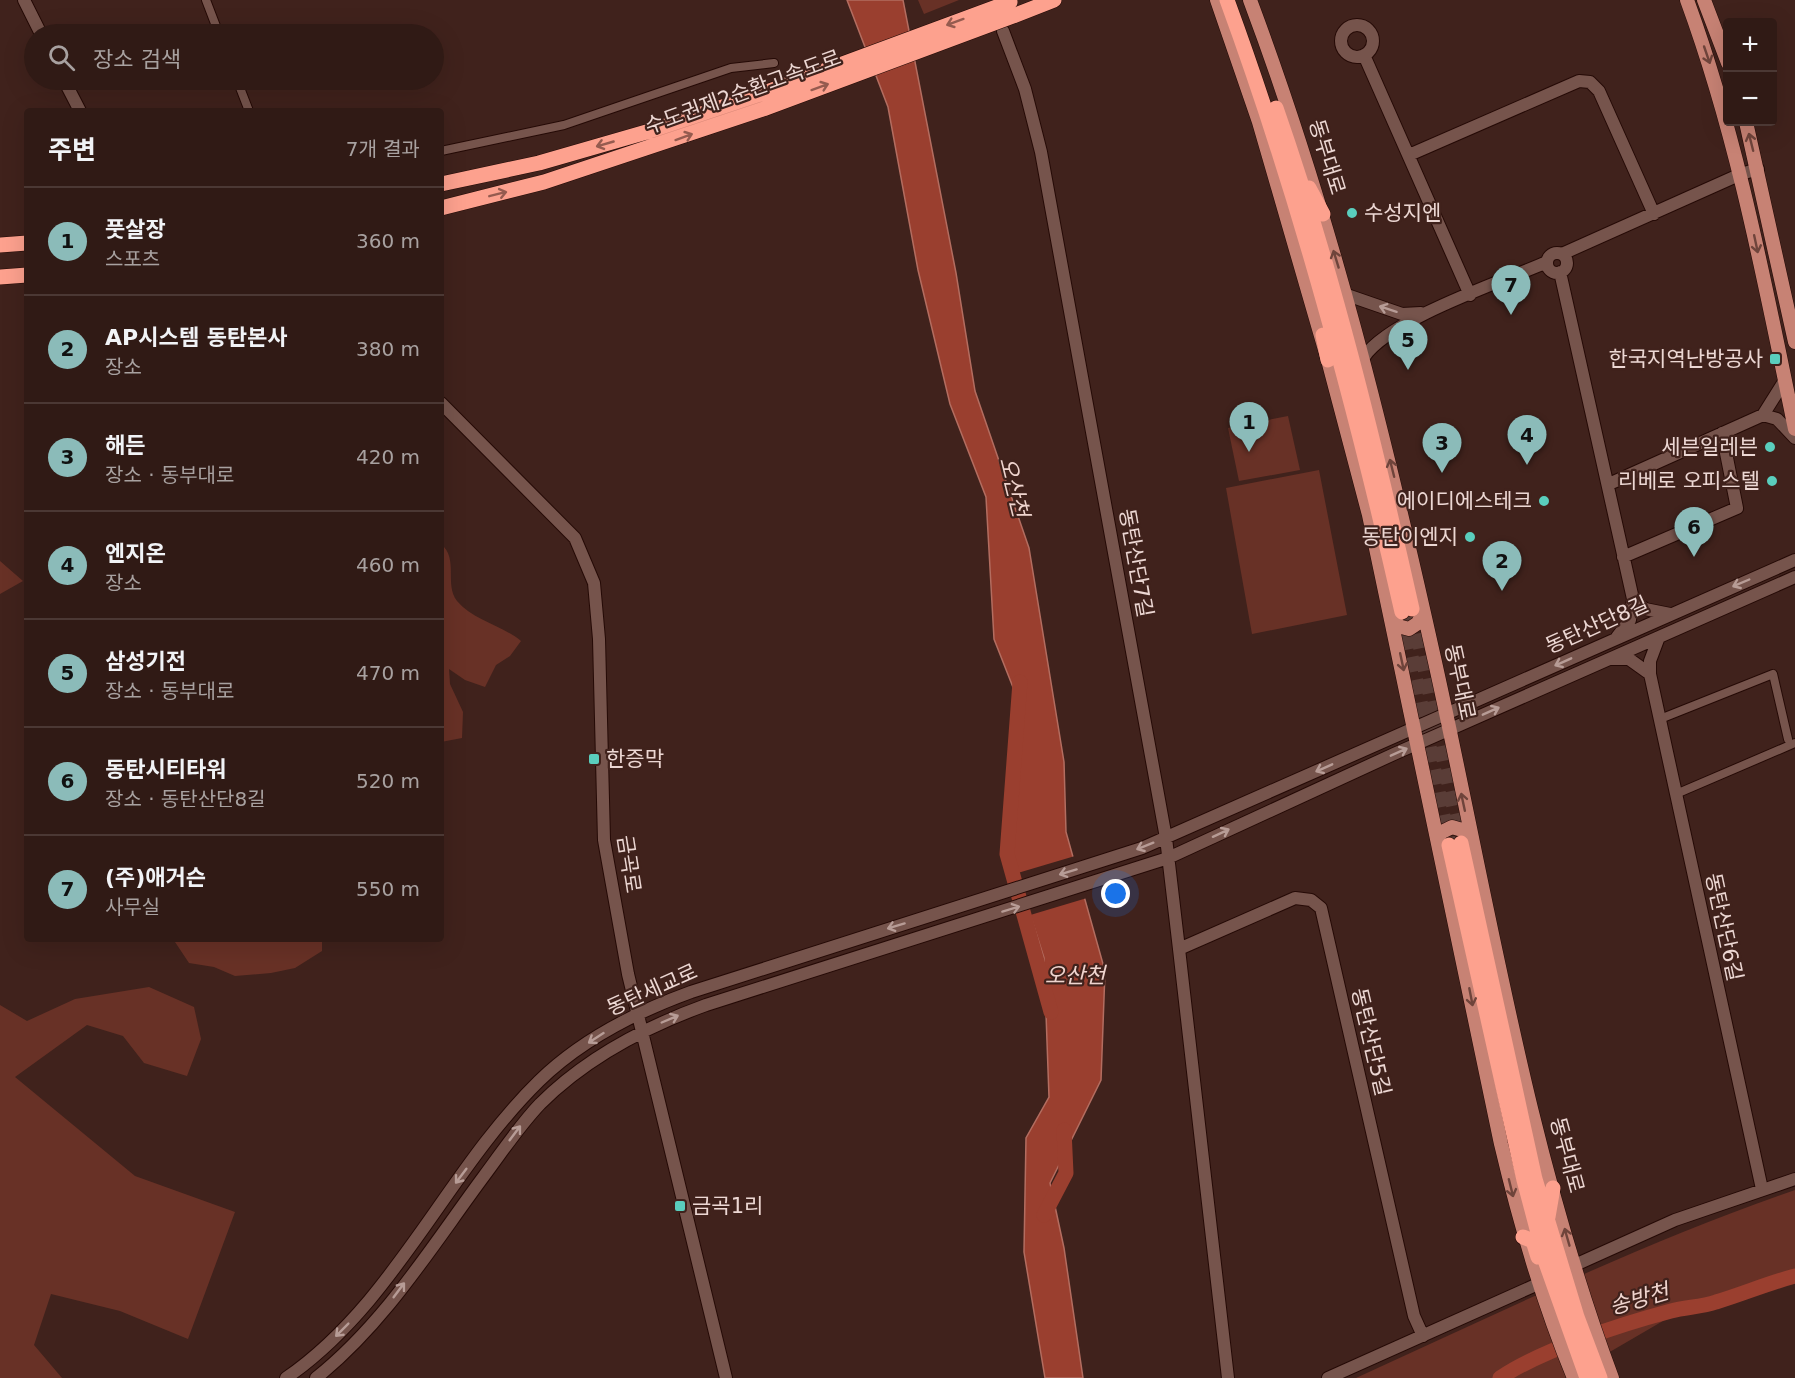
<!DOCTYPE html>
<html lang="ko">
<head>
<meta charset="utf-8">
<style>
  :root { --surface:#301a15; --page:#3c2722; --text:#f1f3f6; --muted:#a8a1a0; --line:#4b3834; --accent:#8bbbb9 }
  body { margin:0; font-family:"DejaVu Sans","Noto Sans KR",sans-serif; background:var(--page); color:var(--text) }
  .controls { position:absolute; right:18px; top:18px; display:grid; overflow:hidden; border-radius:6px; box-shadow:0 6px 24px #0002 }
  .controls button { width:54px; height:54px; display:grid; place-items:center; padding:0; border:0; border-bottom:2px solid var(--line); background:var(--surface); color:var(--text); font:30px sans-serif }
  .you { position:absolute; left:1116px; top:894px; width:21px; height:21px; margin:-15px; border:4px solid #fff; border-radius:50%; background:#1a73e8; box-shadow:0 0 0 9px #1a73e833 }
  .badge { display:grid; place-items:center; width:39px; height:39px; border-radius:50%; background:var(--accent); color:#111; font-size:20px; font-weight:700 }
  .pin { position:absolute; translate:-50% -50px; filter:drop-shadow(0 2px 3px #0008) }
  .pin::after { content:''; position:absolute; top:32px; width:21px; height:18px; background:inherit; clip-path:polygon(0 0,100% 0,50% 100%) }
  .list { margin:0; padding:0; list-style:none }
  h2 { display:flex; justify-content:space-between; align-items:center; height:78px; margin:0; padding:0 24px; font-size:26px }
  h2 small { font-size:20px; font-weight:400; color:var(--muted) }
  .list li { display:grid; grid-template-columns:39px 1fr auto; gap:18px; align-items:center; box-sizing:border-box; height:108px; padding:0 24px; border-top:2px solid var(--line) }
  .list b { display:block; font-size:22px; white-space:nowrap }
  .list p { margin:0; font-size:20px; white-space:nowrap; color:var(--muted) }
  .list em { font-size:20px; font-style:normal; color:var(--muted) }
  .icon { flex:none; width:33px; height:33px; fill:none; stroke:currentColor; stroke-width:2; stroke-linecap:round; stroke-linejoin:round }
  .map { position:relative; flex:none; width:1795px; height:1378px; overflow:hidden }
  .search { position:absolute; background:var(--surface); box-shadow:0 6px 24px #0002; left:24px; top:24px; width:420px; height:66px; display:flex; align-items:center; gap:15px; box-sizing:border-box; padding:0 21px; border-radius:33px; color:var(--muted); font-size:22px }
  .panel { position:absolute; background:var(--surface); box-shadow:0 6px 24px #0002; left:24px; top:108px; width:420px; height:834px; border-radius:6px }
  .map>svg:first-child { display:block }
  .green { fill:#683126 }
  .water { fill:#9a3f2f; stroke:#b36d60; stroke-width:1.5 }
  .pier { fill:#40221c }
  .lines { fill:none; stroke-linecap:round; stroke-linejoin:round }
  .river { stroke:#9a3f2f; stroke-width:15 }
  .highway-tunnel { stroke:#5a3d37; stroke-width:15; stroke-dasharray:15 8; stroke-linecap:butt }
  .street-casing { stroke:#250a06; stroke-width:10 }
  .secondary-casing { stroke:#250a06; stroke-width:14 }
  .primary-casing { stroke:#250a06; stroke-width:15 }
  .highway-casing { stroke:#250a06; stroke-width:16 }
  .street { stroke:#76544c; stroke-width:8 }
  .secondary { stroke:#76544c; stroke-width:12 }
  .primary { stroke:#c78274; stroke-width:14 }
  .highway { stroke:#fda18e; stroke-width:15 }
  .highway-bridge-casing { stroke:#250a06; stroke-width:16; stroke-linecap:butt }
  .highway-bridge { stroke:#fda18e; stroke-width:15 }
  .oneway { stroke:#955b4f }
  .oneway2 { stroke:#6f443b }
  .oneway3 { stroke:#b79c96 }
  .poi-dot { fill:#5acebd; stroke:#40221c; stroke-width:2 }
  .labels { text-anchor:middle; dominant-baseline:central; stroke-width:4.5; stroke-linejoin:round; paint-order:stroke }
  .street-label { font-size:21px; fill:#ecd7d3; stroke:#40221c }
  .poi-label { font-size:21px; fill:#ecd7d3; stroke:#40221c; text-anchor:end }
  .water-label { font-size:22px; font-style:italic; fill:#efd4ce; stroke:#40221c }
</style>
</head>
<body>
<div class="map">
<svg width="1795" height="1378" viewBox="0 0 1795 1378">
  <rect width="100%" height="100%" fill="#40221c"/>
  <path class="green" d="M918,0H959L924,14Z
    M1288,416L1300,470L1239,481L1228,428Z
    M1319,470L1347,615L1252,634L1226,488Z
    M441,544C459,559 444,584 457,601C473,620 503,626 521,641L510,656L496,665L485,687L465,680L449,669L450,684L463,712L462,738L441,742Z
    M0,561L23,581L0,594Z
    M173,939H322V951L295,968L271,973L235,976L214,967L189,963Z
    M149,987L194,1007L201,1039L187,1076L144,1063L123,1036L87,1025L15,1077L135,1176L235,1212L188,1339L120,1311L51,1294L34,1345L62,1378H0V1005L27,1021L75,999Z
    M1795,1190V1278L1687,1307L1565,1378H1356C1500,1312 1645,1242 1795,1190Z"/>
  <path class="water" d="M847,0H903L956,273L975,391L1029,548L1064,762L1066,832L1105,971L1101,1080L1050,1183L1064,1248L1083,1378H1045L1024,1252L1026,1138L1049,1097L1044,958L1012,858L1020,705L994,639L986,497L950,404L918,270L888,107Z"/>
  <path class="pier" d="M1075,856L1087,898L1027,916L1014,874Z"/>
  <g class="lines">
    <path class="river" d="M1020,682L1007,854L1051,1012
      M1044,1215L1066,1173L1064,1130
      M1500,1378C1541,1350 1622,1324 1671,1311C1686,1307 1702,1307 1716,1302C1743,1294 1768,1283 1795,1276"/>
    <path class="highway-tunnel" d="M1413,611L1461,841
      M1402,612L1448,841"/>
    <g class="street-casing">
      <path id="street" d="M206,0L219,34
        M237,80L249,111
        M441,151L564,125L731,68L774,63
        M1660,719L1773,674L1788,739
        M1676,794L1795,743"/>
    </g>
    <g class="secondary-casing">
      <path id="secondary" d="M24,0L41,34
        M1341 41a16 16 0 1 1 32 0a16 16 0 1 1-32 0Z
        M1003,31L1025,89L1041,152L1166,838L1179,949
        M1364,55L1470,295
        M64,80L80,111
        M1409,155L1579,81L1590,82L1599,91L1654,214
        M1547 263a10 10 0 1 1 20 0a10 10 0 1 1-20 0Z
        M1562,254L1741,174L1758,169
        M1560,272L1633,599L1630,620L1617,637
        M1347,295L1402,314L1421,313
        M1364,357C1390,319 1501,282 1547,262
        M441,403L575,538L594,583L599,639L604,840L628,974L726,1378
        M1763,415L1777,419L1795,438
        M1609,484L1763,415L1785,380
        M1623,557L1737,508L1722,433
        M1633,599L1645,609L1670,614
        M1659,637L1650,661V674L1762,1189
        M1614,659H1629L1650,674
        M1575,1265L1675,1220L1795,1179
        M286,1378C395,1303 446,1172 539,1081C581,1040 636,1012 691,992L1142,848L1795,560
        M316,1378C385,1323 432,1246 484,1176C502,1152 519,1126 540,1104C587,1057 645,1027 706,1005L1168,858L1394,754L1795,577
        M1228,1378L1179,949L1295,898L1311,900L1321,908L1414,1316L1423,1336
        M1328,1378L1538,1284"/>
    </g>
    <g class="primary-casing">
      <path id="primary" d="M1217,0L1259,122L1328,360L1369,515L1501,1144C1520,1224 1542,1301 1574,1378
        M1250,0C1331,216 1385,437 1435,662C1488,901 1526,1147 1612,1378
        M1687,0C1738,139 1765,285 1795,429
        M1704,0L1728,63
        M1746,122L1795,342
        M1394,617L1398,626L1409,629L1418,623L1423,613
        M1438,840L1440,833L1452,827L1469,832"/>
    </g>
    <g class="highway-casing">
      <path id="highway" d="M1227,0C1300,199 1355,405 1402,612
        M1013,16L1054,0
        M1276,108C1333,271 1374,440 1412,609
        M441,184L539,163L650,131L761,94
        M1309,188L1323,214
        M441,208L544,182L766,108
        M0,245L27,243
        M0,277L27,275
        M1323,335L1328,360
        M1461,843L1535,1179L1577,1317L1600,1378
        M1449,845L1524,1180L1546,1263L1587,1378
        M1548,1217L1553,1188
        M1523,1237L1533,1241L1538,1257"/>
    </g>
    <use href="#street" class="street"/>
    <use href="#secondary" class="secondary"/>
    <use href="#primary" class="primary"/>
    <use href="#highway" class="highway"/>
    <g class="highway-bridge-casing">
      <path id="highway-bridge" d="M761,94L1010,2
        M766,108L1013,16"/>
    </g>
    <use href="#highway-bridge" class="highway-bridge"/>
  </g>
  <defs><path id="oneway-shaft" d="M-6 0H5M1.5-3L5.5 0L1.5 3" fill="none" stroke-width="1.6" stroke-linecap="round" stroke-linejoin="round" transform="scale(1.5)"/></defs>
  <g class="oneway">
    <use href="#oneway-shaft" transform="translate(955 22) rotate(160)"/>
    <use href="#oneway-shaft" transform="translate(820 87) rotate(-20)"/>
    <use href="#oneway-shaft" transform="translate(684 137) rotate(-20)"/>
    <use href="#oneway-shaft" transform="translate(605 144) rotate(164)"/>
    <use href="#oneway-shaft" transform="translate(498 194) rotate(-14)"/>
  </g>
  <g class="oneway2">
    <use href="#oneway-shaft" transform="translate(1707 55) rotate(71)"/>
    <use href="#oneway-shaft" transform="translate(1751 142) rotate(-104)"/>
    <use href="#oneway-shaft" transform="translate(1756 244) rotate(78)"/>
    <use href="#oneway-shaft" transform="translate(1336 259) rotate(-107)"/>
    <use href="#oneway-shaft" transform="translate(1392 468) rotate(-104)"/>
    <use href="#oneway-shaft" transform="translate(1402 662) rotate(78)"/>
    <use href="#oneway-shaft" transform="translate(1463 802) rotate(-102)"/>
    <use href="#oneway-shaft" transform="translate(1471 997) rotate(79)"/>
    <use href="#oneway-shaft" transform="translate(1511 1188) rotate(76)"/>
    <use href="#oneway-shaft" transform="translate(1567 1237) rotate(-106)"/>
  </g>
  <g class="oneway3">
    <use href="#oneway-shaft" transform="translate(1388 309) rotate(-162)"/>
    <use href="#oneway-shaft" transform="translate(1741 583) rotate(157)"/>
    <use href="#oneway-shaft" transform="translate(1563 662) rotate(156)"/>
    <use href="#oneway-shaft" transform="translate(1491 711) rotate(-24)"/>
    <use href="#oneway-shaft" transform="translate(1399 752) rotate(-24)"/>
    <use href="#oneway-shaft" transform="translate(1324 768) rotate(156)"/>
    <use href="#oneway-shaft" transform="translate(1221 833) rotate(-25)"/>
    <use href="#oneway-shaft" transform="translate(1145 846) rotate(158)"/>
    <use href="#oneway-shaft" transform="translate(1068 872) rotate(163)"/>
    <use href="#oneway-shaft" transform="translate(1011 909) rotate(-17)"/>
    <use href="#oneway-shaft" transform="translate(896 926) rotate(163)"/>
    <use href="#oneway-shaft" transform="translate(670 1019) rotate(-23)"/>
    <use href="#oneway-shaft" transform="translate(596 1038) rotate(147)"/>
    <use href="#oneway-shaft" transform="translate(515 1133) rotate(-53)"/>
    <use href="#oneway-shaft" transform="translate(461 1176) rotate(127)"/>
    <use href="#oneway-shaft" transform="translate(399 1290) rotate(-53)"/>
    <use href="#oneway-shaft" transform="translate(342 1330) rotate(135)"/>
  </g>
  <g class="poi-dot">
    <circle cx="1352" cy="213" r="6"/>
    <rect x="1769" y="353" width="12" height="12" rx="3"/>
    <circle cx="1770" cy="447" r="6"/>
    <circle cx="1772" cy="481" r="6"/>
    <circle cx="1544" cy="501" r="6"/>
    <circle cx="1470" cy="537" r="6"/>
    <rect x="588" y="753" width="12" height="12" rx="3"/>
    <rect x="674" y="1200" width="12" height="12" rx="3"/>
  </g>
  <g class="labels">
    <g class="street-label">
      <text transform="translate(743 92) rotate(-20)">수도권제2순환고속도로</text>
      <text transform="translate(1327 157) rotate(73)">동부대로</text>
      <text transform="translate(1136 563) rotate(80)">동탄산단7길</text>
      <text transform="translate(1597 625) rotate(-24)">동탄산단8길</text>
      <text transform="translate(1460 682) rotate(78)">동부대로</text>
      <text transform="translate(629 864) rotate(81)">금곡로</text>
      <text transform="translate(1724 927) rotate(78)">동탄산단6길</text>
      <text transform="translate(652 990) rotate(-24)">동탄세교로</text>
      <text transform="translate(1371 1042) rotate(77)">동탄산단5길</text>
      <text transform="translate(1567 1155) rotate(75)">동부대로</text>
    </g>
    <g class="poi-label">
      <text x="1364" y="213" text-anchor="start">수성지엔</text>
      <text x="1763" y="359">한국지역난방공사</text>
      <text x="1758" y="447">세븐일레븐</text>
      <text x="1760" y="481">리베로 오피스텔</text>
      <text x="1532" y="501">에이디에스테크</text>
      <text x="1458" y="537">동탄이엔지</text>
      <text x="606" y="759" text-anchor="start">한증막</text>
      <text x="692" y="1206" text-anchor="start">금곡1리</text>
    </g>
    <g class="water-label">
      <text transform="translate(1014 487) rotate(76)">오산천</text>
      <text x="1075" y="975">오산천</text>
      <text transform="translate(1639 1299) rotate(-16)">송방천</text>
    </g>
  </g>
</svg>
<div class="controls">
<button>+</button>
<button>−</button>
</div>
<div class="you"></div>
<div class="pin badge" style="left:1249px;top:452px">1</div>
<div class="pin badge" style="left:1502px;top:591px">2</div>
<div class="pin badge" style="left:1442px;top:473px">3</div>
<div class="pin badge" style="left:1527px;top:465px">4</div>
<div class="pin badge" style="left:1408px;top:370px">5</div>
<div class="pin badge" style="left:1694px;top:557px">6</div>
<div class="pin badge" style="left:1511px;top:315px">7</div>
<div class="search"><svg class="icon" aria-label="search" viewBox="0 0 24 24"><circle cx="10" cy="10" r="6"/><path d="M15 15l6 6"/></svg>장소 검색</div>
<section class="panel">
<h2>주변<small>7개 결과</small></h2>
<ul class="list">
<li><span class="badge">1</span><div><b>풋살장</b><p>스포츠</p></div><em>360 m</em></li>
<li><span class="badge">2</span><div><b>AP시스템 동탄본사</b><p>장소</p></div><em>380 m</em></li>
<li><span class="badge">3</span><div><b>해든</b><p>장소 · 동부대로</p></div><em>420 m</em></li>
<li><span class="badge">4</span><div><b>엔지온</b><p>장소</p></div><em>460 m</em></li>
<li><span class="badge">5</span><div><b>삼성기전</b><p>장소 · 동부대로</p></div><em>470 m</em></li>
<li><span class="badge">6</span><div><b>동탄시티타워</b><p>장소 · 동탄산단8길</p></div><em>520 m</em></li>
<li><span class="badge">7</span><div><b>(주)애거슨</b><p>사무실</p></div><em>550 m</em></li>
</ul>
</section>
</div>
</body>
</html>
